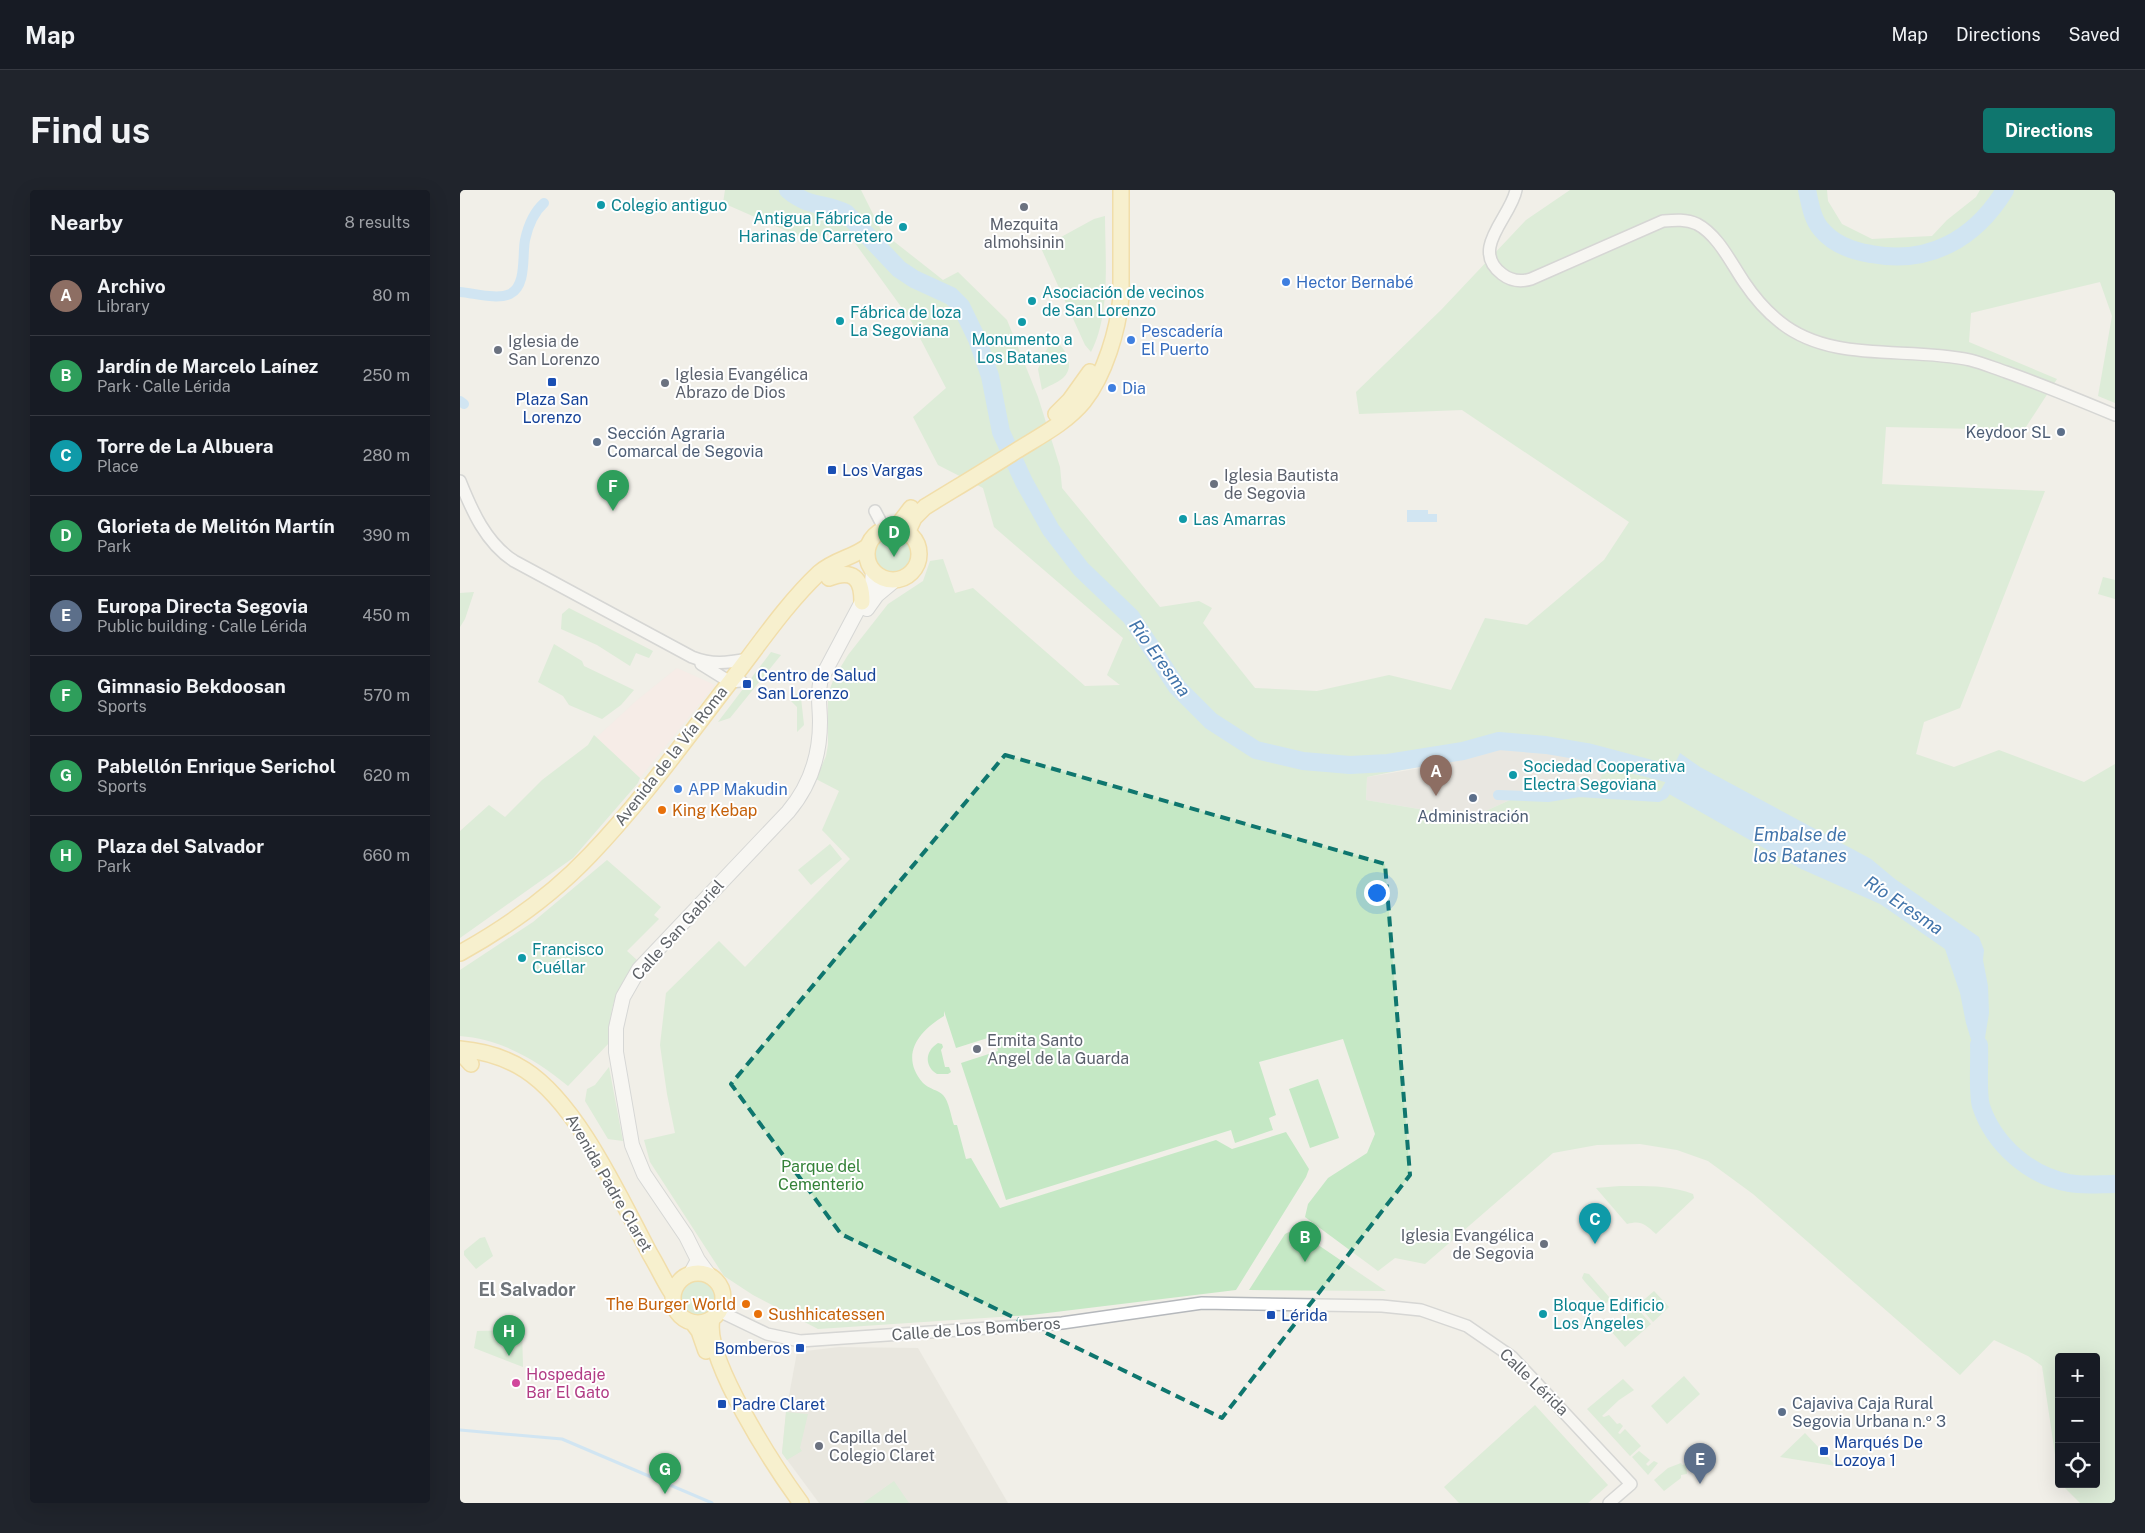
<!DOCTYPE html>
<html lang="en">
<head>
<meta charset="utf-8">
<style>
  :root { --surface:#171b24; --page:#20242c; --text:#f1f3f6; --muted:#9ea1a6; --line:#363941; --accent:#0f766e }
  body { margin:0; font-family:"Public Sans",sans-serif; background:var(--page); color:var(--text) }
  .controls { position:absolute; right:15px; bottom:15px; display:grid; overflow:hidden; border-radius:5px; box-shadow:0 5px 20px #0002 }
  .controls button { width:45px; height:45px; display:grid; place-items:center; padding:0; border:0; border-bottom:1px solid var(--line); background:var(--surface); color:var(--text); font:25px sans-serif }
  .you { position:absolute; left:916px; top:702px; width:18px; height:18px; margin:-12px; border:4px solid #fff; border-radius:50%; background:#1a73e8; box-shadow:0 0 0 8px #1a73e833 }
  .badge { display:grid; place-items:center; width:32px; height:32px; border-radius:50%; background:var(--accent); color:#fff; font-size:16px; font-weight:700 }
  .pin { position:absolute; translate:-50% -41px; filter:drop-shadow(0 1px 2px #0008) }
  .pin::after { content:''; position:absolute; top:26px; width:18px; height:15px; background:inherit; clip-path:polygon(0 0,100% 0,50% 100%) }
  .list { margin:0; padding:0; list-style:none }
  h2 { display:flex; justify-content:space-between; align-items:center; height:65px; margin:0; padding:0 20px; font-size:21px }
  h2 small { font-size:16px; font-weight:400; color:var(--muted) }
  .list li { display:grid; grid-template-columns:32px 1fr auto; gap:15px; align-items:center; box-sizing:border-box; height:80px; padding:0 20px; border-top:1px solid var(--line) }
  .list b { display:block; font-size:19px; white-space:nowrap }
  .list p { margin:0; font-size:16px; white-space:nowrap; color:var(--muted) }
  .list em { font-size:16px; font-style:normal; color:var(--muted) }
  .icon { flex:none; width:28px; height:28px; fill:none; stroke:currentColor; stroke-width:2; stroke-linecap:round; stroke-linejoin:round }
  .map { position:relative; flex:none; width:1655px; height:1313px; overflow:hidden; border-radius:5px }
  header { display:flex; align-items:center; gap:30px; box-sizing:border-box; height:70px; padding:0 25px; background:var(--surface); border-bottom:1px solid var(--line) }
  header strong { font-size:24px }
  nav { display:flex; gap:28px; margin-inline-start:auto; font-size:18px }
  .intro { display:flex; align-items:center; justify-content:space-between; box-sizing:border-box; height:120px; padding:0 30px }
  h1 { margin:0; font-size:35px }
  .button { padding:12px 22px; border-radius:5px; background:var(--accent); color:#fff; font-size:18px; font-weight:700 }
  main { display:flex; gap:30px; padding:0 30px }
  aside { flex:1; background:var(--surface); border-radius:5px; box-shadow:0 5px 20px #0002 }
  .map>svg:first-child { display:block }
  .industrial { fill:#e0deda }
  .education { fill:#e1ded6 }
  .medical { fill:#fce8e6 }
  .green { fill:#c5e8c5; fill-rule:evenodd }
  .water { fill:#aadaff }
  .lines { fill:none; stroke-linecap:round; stroke-linejoin:round }
  .stream { stroke:#aadaff; stroke-width:3 }
  .canal { stroke:#aadaff; stroke-width:10 }
  .river { stroke:#aadaff; stroke-width:18 }
  .tertiary-casing { stroke:#b5b8bc; stroke-width:14 }
  .secondary-casing { stroke:#b6babf; stroke-width:16 }
  .primary-casing { stroke:#f2c960; stroke-width:18 }
  .tertiary { stroke:#fff; stroke-width:11 }
  .secondary { stroke:#fff; stroke-width:14 }
  .primary { stroke:#fff2af; stroke-width:15 }
  .marked { fill:none; stroke:#0f766e; stroke-width:4; stroke-dasharray:10 6; stroke-linejoin:round }
  .culture-dot { fill:#0f9aa8; stroke:#fff; stroke-width:2 }
  .worship-dot { fill:#6b7280; stroke:#fff; stroke-width:2 }
  .shop-dot { fill:#3f7fe0; stroke:#fff; stroke-width:2 }
  .transit-dot { fill:#1a4fb4; stroke:#fff; stroke-width:2 }
  .service-dot { fill:#5c6f8a; stroke:#fff; stroke-width:2 }
  .food-dot { fill:#e8710a; stroke:#fff; stroke-width:2 }
  .hotel-dot { fill:#d1479c; stroke:#fff; stroke-width:2 }
  .labels { text-anchor:middle; dominant-baseline:central; stroke-width:4; stroke-linejoin:round; paint-order:stroke }
  .culture-label { font-size:16px; fill:#0d838f; stroke:#fff; text-anchor:start }
  .worship-label { font-size:16px; fill:#5b616d; stroke:#fff; text-anchor:start }
  .shop-label { font-size:16px; fill:#366cbe; stroke:#fff; text-anchor:start }
  .transit-label { font-size:16px; fill:#164399; stroke:#fff; text-anchor:start }
  .service-label { font-size:16px; fill:#4e5e75; stroke:#fff; text-anchor:start }
  .street-label { font-size:16px; fill:#5f6368; stroke:#fff }
  .food-label { font-size:16px; fill:#c56008; stroke:#fff; text-anchor:start }
  .park-label { font-size:16px; fill:#348238; stroke:#fff }
  .hotel-label { font-size:16px; fill:#b23c85; stroke:#fff; text-anchor:start }
  .water-label { font-size:18px; font-style:italic; fill:#4174aa; stroke:#fff }
  .neighbourhood-label { font-size:18px; font-weight:bold; fill:#70757a; stroke:#fff }
</style>
</head>
<body>
<header>
<strong>Map</strong>
<nav><a>Map</a><a>Directions</a><a>Saved</a></nav>
</header>
<div class="intro"><h1>Find us</h1><a class="button">Directions</a></div>
<main>
<aside>
<h2>Nearby<small>8 results</small></h2>
<ul class="list">
<li><span class="badge" style="background:#8d6e63">A</span><div><b>Archivo</b><p>Library</p></div><em>80 m</em></li>
<li><span class="badge" style="background:#2e9e5b">B</span><div><b>Jardín de Marcelo Laínez</b><p>Park · Calle Lérida</p></div><em>250 m</em></li>
<li><span class="badge" style="background:#0f9aa8">C</span><div><b>Torre de La Albuera</b><p>Place</p></div><em>280 m</em></li>
<li><span class="badge" style="background:#2e9e5b">D</span><div><b>Glorieta de Melitón Martín</b><p>Park</p></div><em>390 m</em></li>
<li><span class="badge" style="background:#5c6f8a">E</span><div><b>Europa Directa Segovia</b><p>Public building · Calle Lérida</p></div><em>450 m</em></li>
<li><span class="badge" style="background:#2e9e5b">F</span><div><b>Gimnasio Bekdoosan</b><p>Sports</p></div><em>570 m</em></li>
<li><span class="badge" style="background:#2e9e5b">G</span><div><b>Pablellón Enrique Serichol</b><p>Sports</p></div><em>620 m</em></li>
<li><span class="badge" style="background:#2e9e5b">H</span><div><b>Plaza del Salvador</b><p>Park</p></div><em>660 m</em></li>
</ul>
</aside>
<div class="map">
<svg width="1655" height="1313" viewBox="0 0 1655 1313">
  <rect width="100%" height="100%" fill="#f1efe8"/>
  <path class="industrial" d="M1062,558L1107,561L1146,571L1138,600L1117,598L1052,609L1017,625L982,623L906,610L907,587L967,577L1031,559L1042,560Z"/>
  <path class="education" d="M379,1157L458,1158L548,1313H359L322,1263L326,1222L337,1162Z"/>
  <path class="medical" d="M217,478L255,495L180,588L136,548L176,511Z"/>
  <path class="green" d="M265,0H401L422,42L483,90L498,82L547,130L578,207L600,277L602,298L700,417L739,411L752,418L743,433L795,498L857,501L929,485L991,500L1025,428L1067,435L1144,370L1169,332L1002,220L899,224L896,202L981,120L1066,30L1110,0H1367L1368,11L1382,34L1412,49L1472,46L1487,30L1516,7L1520,0H1655V213L1638,206L1652,126L1640,92L1511,123L1509,152L1597,189L1564,240L1426,237L1422,294L1585,301L1500,518L1464,532L1456,564L1494,577L1539,560L1624,592L1655,574V1313H1620L1601,1294H1636V1167H1599V1292L1582,1176L1568,1166L1534,1150L1500,1185L1293,1004L1248,971L1217,960L1180,954L1137,955L1093,963L965,1074L935,1068L918,1081L845,1027L848,1014L868,988L907,963L915,944L883,849L799,872L816,925L809,928L813,940L775,953L771,940L546,1010L501,873L538,861L534,846L496,858L484,821V826C459,841 439,865 463,893C469,899 478,900 483,905C489,911 491,927 494,935H497L506,969L511,968L540,1018L756,950L772,959L826,942L849,979L846,987L776,1100L571,1125L358,1139L293,1105L264,1086L190,972L184,950L215,943L207,904L200,855L206,803L259,751L285,777L390,669L362,640L379,601L356,589L366,566L368,555V504L374,488L388,465L428,414L463,391L470,371L483,369L495,403L513,398L625,496L660,495L647,485L663,448L534,337L523,298L478,275L453,227L486,198L450,129L392,49L374,44L345,49L263,13ZM1062,558L1107,561L1146,571L1137,600L1117,598L1052,609L1017,625L982,623L906,610L907,587L1030,562L1031,559Z
    M645,26C645,67 651,124 631,162L625,155L581,58L634,29Z
    M592,148C604,156 617,175 603,188C597,193 588,196 582,200L578,179Z
    M414 365a20 20 0 1 1 40 0a20 20 0 1 1-40 0Z
    M1643,387L1655,390V409L1638,404Z
    M14,402L5,429L0,437V403Z
    M109,418L193,461L189,468L176,463L170,476L137,455L101,439L102,424Z
    M94,454L122,471L124,476L174,500L161,515L142,529L109,515L103,506L78,492Z
    M311,462L321,465L270,528L258,532Z
    M340,499L344,535L337,542V517L331,511Z
    M134,545L180,588L178,593L113,668L0,748V641L29,615L45,627L82,590L128,555Z
    M370,654L382,669L351,695L338,680Z
    M147,670L201,717L194,725L199,729L167,761L177,770C156,801 149,815 149,853L108,896C77,870 41,849 0,846V780L73,732Z
    M478,853L482,854L483,857L481,860L485,877H489L491,882L488,884H477C464,876 465,861 478,853Z
    M149,877L163,951L148,949L125,911L127,899L135,895Z
    M858,889L879,948L850,958L829,899Z
    M1160,996C1185,996 1210,995 1233,1004L1234,1008L1196,1044C1185,1034 1181,1030 1167,1034L1136,998Z
    M831,1041L842,1044L926,1101L789,1100L825,1044Z
    M25,1047L33,1066L16,1079L4,1065V1061L20,1048Z
    M1124,1083L1129,1084L1150,1108L1147,1113H1144L1125,1092L1122,1088Z
    M218 1108a20 20 0 1 1 40 0a20 20 0 1 1-40 0Z
    M1194,1101L1209,1117L1193,1132L1178,1115Z
    M1176,1117L1191,1134L1165,1157L1150,1140Z
    M62,1140L63,1177L14,1158L17,1141Z
    M1224,1186L1240,1204L1207,1234L1191,1216Z
    M1163,1189L1174,1200L1159,1210L1142,1226L1144,1227L1149,1225L1157,1234L1160,1233L1163,1236L1158,1243L1160,1244L1165,1239L1181,1256L1170,1266L1127,1219Z
    M1075,1215L1148,1295L1128,1313H999L984,1297Z
    M326,1222L348,1224L340,1258L342,1261L327,1270L322,1263Z
    M1345,1243L1376,1276L1320,1267Z
    M1179,1261L1190,1270L1186,1274L1188,1276L1194,1271L1198,1273L1188,1285L1172,1267Z
    M1221,1273L1222,1275L1226,1274L1227,1284L1221,1285V1288L1204,1301L1194,1290L1208,1278Z
    M434,1291L449,1313H403Z"/>
  <path class="water" d="M947,320H968V324H977V332H947Z
    M1220,563L1240,577L1411,669L1435,689L1519,747L1524,760L1523,770L1528,796L1529,823L1520,879L1506,833L1500,803L1485,759L1420,714L1339,678L1202,600Z"/>
  <g class="lines">
    <path class="stream" d="M0,1240L102,1249L252,1313"/>
    <path class="canal" d="M0,102C14,103 37,110 50,104C67,96 62,65 65,50C68,36 74,22 84,13
      M0,211L4,214
      M1038,605L1088,607L1119,602L1198,607L1204,604L1212,591"/>
    <path class="river" d="M328,0C349,18 364,12 386,23L439,79L454,89L491,106L501,116L517,149L530,186L541,242L564,292L591,340L621,379L671,427L717,497L751,531L796,560L843,571L890,575L928,573L1003,561L1039,551L1086,555L1127,562L1210,584L1232,594
      M1347,0C1350,13 1352,29 1361,39C1374,55 1392,61 1411,64C1469,75 1515,49 1545,0
      M1519,855C1520,871 1517,903 1521,916C1534,955 1570,986 1609,993C1624,996 1640,994 1655,994"/>
    <g class="tertiary-casing">
      <path id="tertiary" d="M1056,0C1051,27 1009,59 1042,84C1051,91 1061,92 1071,89L1203,31C1215,30 1226,29 1237,34C1258,45 1271,73 1284,92C1294,107 1306,121 1320,132C1372,174 1448,156 1510,170C1522,173 1534,178 1546,182C1583,195 1619,210 1655,225
        M0,291C12,321 26,353 54,371L232,467C252,475 267,473 288,469
        M415,321L425,340
        M241,474L270,492L281,491
        M259,1121L307,1144L340,1151L602,1133L742,1113L922,1116L961,1120L1007,1136L1052,1167L1171,1294L1149,1313"/>
    </g>
    <g class="secondary-casing">
      <path id="secondary" d="M407,419L417,405L435,390
        M231,1083L238,1070
        M249,1085L238,1070L226,1046L184,984L172,955L156,862V838L163,807L179,779L328,622C350,596 360,565 360,532C360,517 357,503 361,489L412,393L413,381"/>
    </g>
    <g class="primary-casing">
      <path id="primary" d="M596,224L610,210L630,182
        M407 364a26 26 0 1 1 52 0a26 26 0 1 1-52 0Z
        M435,339L451,318
        M447,343L454,328L465,317C496,298 526,280 556,261C580,246 606,233 624,211C645,184 658,140 661,107V0
        M369,388C393,379 402,388 402,412
        M0,763C47,737 93,704 130,665C181,612 225,550 270,492C298,456 326,414 359,383C375,369 393,368 408,356
        M0,859C22,861 45,867 65,880C118,914 160,1008 190,1064C198,1077 204,1091 212,1103
        M0,862L11,874
        M213 1108a25 25 0 1 1 50 0a25 25 0 1 1-50 0Z
        M252,1129C243,1168 316,1279 341,1313
        M233,1133L239,1141L246,1161"/>
    </g>
    <use href="#tertiary" class="tertiary"/>
    <use href="#secondary" class="secondary"/>
    <use href="#primary" class="primary"/>
  </g>
  <path d="M0 0H1655V1313H0ZM545,565L925,674L950,985L762,1228L381,1044L271,894Z" fill="#f1efe8" fill-opacity=".55" fill-rule="evenodd"/>
  <path class="marked" d="M545,565L925,674L950,985L762,1228L381,1044L271,894Z"/>
  <g class="culture-dot">
    <circle cx="141" cy="15" r="5"/>
    <circle cx="443" cy="37" r="5"/>
    <circle cx="572" cy="111" r="5"/>
    <circle cx="380" cy="131" r="5"/>
    <circle cx="562" cy="132" r="5"/>
    <circle cx="723" cy="329" r="5"/>
    <circle cx="1053" cy="585" r="5"/>
    <circle cx="62" cy="768" r="5"/>
    <circle cx="1083" cy="1124" r="5"/>
  </g>
  <g class="worship-dot">
    <circle cx="564" cy="17" r="5"/>
    <circle cx="38" cy="160" r="5"/>
    <circle cx="205" cy="193" r="5"/>
    <circle cx="754" cy="294" r="5"/>
    <circle cx="517" cy="859" r="5"/>
    <circle cx="1084" cy="1054" r="5"/>
    <circle cx="359" cy="1256" r="5"/>
  </g>
  <g class="shop-dot">
    <circle cx="826" cy="92" r="5"/>
    <circle cx="671" cy="150" r="5"/>
    <circle cx="652" cy="198" r="5"/>
    <circle cx="218" cy="599" r="5"/>
  </g>
  <g class="transit-dot">
    <rect x="87" y="187" width="10" height="10" rx="2.5"/>
    <rect x="367" y="275" width="10" height="10" rx="2.5"/>
    <rect x="282" y="489" width="10" height="10" rx="2.5"/>
    <rect x="806" y="1120" width="10" height="10" rx="2.5"/>
    <rect x="335" y="1153" width="10" height="10" rx="2.5"/>
    <rect x="257" y="1209" width="10" height="10" rx="2.5"/>
    <rect x="1359" y="1256" width="10" height="10" rx="2.5"/>
  </g>
  <g class="service-dot">
    <circle cx="1601" cy="242" r="5"/>
    <circle cx="137" cy="252" r="5"/>
    <circle cx="1013" cy="608" r="5"/>
    <circle cx="1322" cy="1222" r="5"/>
  </g>
  <g class="food-dot">
    <circle cx="202" cy="620" r="5"/>
    <circle cx="286" cy="1114" r="5"/>
    <circle cx="298" cy="1124" r="5"/>
  </g>
  <circle class="hotel-dot" cx="56" cy="1193" r="5"/>
  <g class="labels">
    <g class="culture-label">
      <text x="151" y="15">Colegio antiguo</text>
      <text x="433" y="28" text-anchor="end">Antigua Fábrica de<tspan x="433" dy="18">Harinas de Carretero</tspan></text>
      <text x="582" y="102">Asociación de vecinos<tspan x="582" dy="18">de San Lorenzo</tspan></text>
      <text x="390" y="122">Fábrica de loza<tspan x="390" dy="18">La Segoviana</tspan></text>
      <text x="562" y="149" text-anchor="middle">Monumento a<tspan x="562" dy="18">Los Batanes</tspan></text>
      <text x="733" y="329">Las Amarras</text>
      <text x="1063" y="576">Sociedad Cooperativa<tspan x="1063" dy="18">Electra Segoviana</tspan></text>
      <text x="72" y="759">Francisco<tspan x="72" dy="18">Cuéllar</tspan></text>
      <text x="1093" y="1115">Bloque Edificio<tspan x="1093" dy="18">Los Ángeles</tspan></text>
    </g>
    <g class="worship-label">
      <text x="564" y="34" text-anchor="middle">Mezquita<tspan x="564" dy="18">almohsinin</tspan></text>
      <text x="48" y="151">Iglesia de<tspan x="48" dy="18">San Lorenzo</tspan></text>
      <text x="215" y="184">Iglesia Evangélica<tspan x="215" dy="18">Abrazo de Dios</tspan></text>
      <text x="764" y="285">Iglesia Bautista<tspan x="764" dy="18">de Segovia</tspan></text>
      <text x="527" y="850">Ermita Santo<tspan x="527" dy="18">Angel de la Guarda</tspan></text>
      <text x="1074" y="1045" text-anchor="end">Iglesia Evangélica<tspan x="1074" dy="18">de Segovia</tspan></text>
      <text x="369" y="1247">Capilla del<tspan x="369" dy="18">Colegio Claret</tspan></text>
    </g>
    <g class="shop-label">
      <text x="836" y="92">Hector Bernabé</text>
      <text x="681" y="141">Pescadería<tspan x="681" dy="18">El Puerto</tspan></text>
      <text x="662" y="198">Dia</text>
      <text x="228" y="599">APP Makudin</text>
    </g>
    <g class="transit-label">
      <text x="92" y="209" text-anchor="middle">Plaza San<tspan x="92" dy="18">Lorenzo</tspan></text>
      <text x="382" y="280">Los Vargas</text>
      <text x="297" y="485">Centro de Salud<tspan x="297" dy="18">San Lorenzo</tspan></text>
      <text x="821" y="1125">Lérida</text>
      <text x="330" y="1158" text-anchor="end">Bomberos</text>
      <text x="272" y="1214">Padre Claret</text>
      <text x="1374" y="1252">Marqués De<tspan x="1374" dy="18">Lozoya 1</tspan></text>
    </g>
    <g class="service-label">
      <text x="1591" y="242" text-anchor="end">Keydoor SL</text>
      <text x="147" y="243">Sección Agraria<tspan x="147" dy="18">Comarcal de Segovia</tspan></text>
      <text x="1013" y="626" text-anchor="middle">Administración</text>
      <text x="1332" y="1213">Cajaviva Caja Rural<tspan x="1332" dy="18">Segovia Urbana n.º 3</tspan></text>
    </g>
    <g class="street-label">
      <text transform="translate(211 566) rotate(-52)">Avenida de la Vía Roma</text>
      <text transform="translate(218 740) rotate(-48)">Calle San Gabriel</text>
      <text transform="translate(149 993) rotate(60)">Avenida Padre Claret</text>
      <text transform="translate(516 1139) rotate(-4)">Calle de Los Bomberos</text>
      <text transform="translate(1074 1192) rotate(44)">Calle Lérida</text>
    </g>
    <g class="food-label">
      <text x="212" y="620">King Kebap</text>
      <text x="276" y="1114" text-anchor="end">The Burger World</text>
      <text x="308" y="1124">Sushhicatessen</text>
    </g>
    <g class="park-label">
      <text x="361" y="976">Parque del<tspan x="361" dy="18">Cementerio</tspan></text>
    </g>
    <g class="hotel-label">
      <text x="66" y="1184">Hospedaje<tspan x="66" dy="18">Bar El Gato</tspan></text>
    </g>
    <g class="water-label">
      <text transform="translate(700 468) rotate(54)">Río Eresma</text>
      <text x="1340" y="644">Embalse de<tspan x="1340" dy="21">los Batanes</tspan></text>
      <text transform="translate(1444 715) rotate(34)">Río Eresma</text>
    </g>
    <g class="neighbourhood-label">
      <text x="67" y="1099">El Salvador</text>
    </g>
  </g>
</svg>
<div class="controls">
<button>+</button>
<button>−</button>
<button><svg class="icon" aria-label="locate" viewBox="0 0 24 24"><circle cx="12" cy="12" r="6"/><path d="M12 2v4M12 18v4M2 12h4M18 12h4"/></svg></button>
</div>
<div class="you"></div>
<div class="pin badge" style="left:976px;top:606px;background:#8d6e63">A</div>
<div class="pin badge" style="left:845px;top:1072px;background:#2e9e5b">B</div>
<div class="pin badge" style="left:1135px;top:1054px;background:#0f9aa8">C</div>
<div class="pin badge" style="left:434px;top:367px;background:#2e9e5b">D</div>
<div class="pin badge" style="left:1240px;top:1294px;background:#5c6f8a">E</div>
<div class="pin badge" style="left:153px;top:321px;background:#2e9e5b">F</div>
<div class="pin badge" style="left:205px;top:1304px;background:#2e9e5b">G</div>
<div class="pin badge" style="left:49px;top:1166px;background:#2e9e5b">H</div>
</div>
</main>
</body>
</html>
